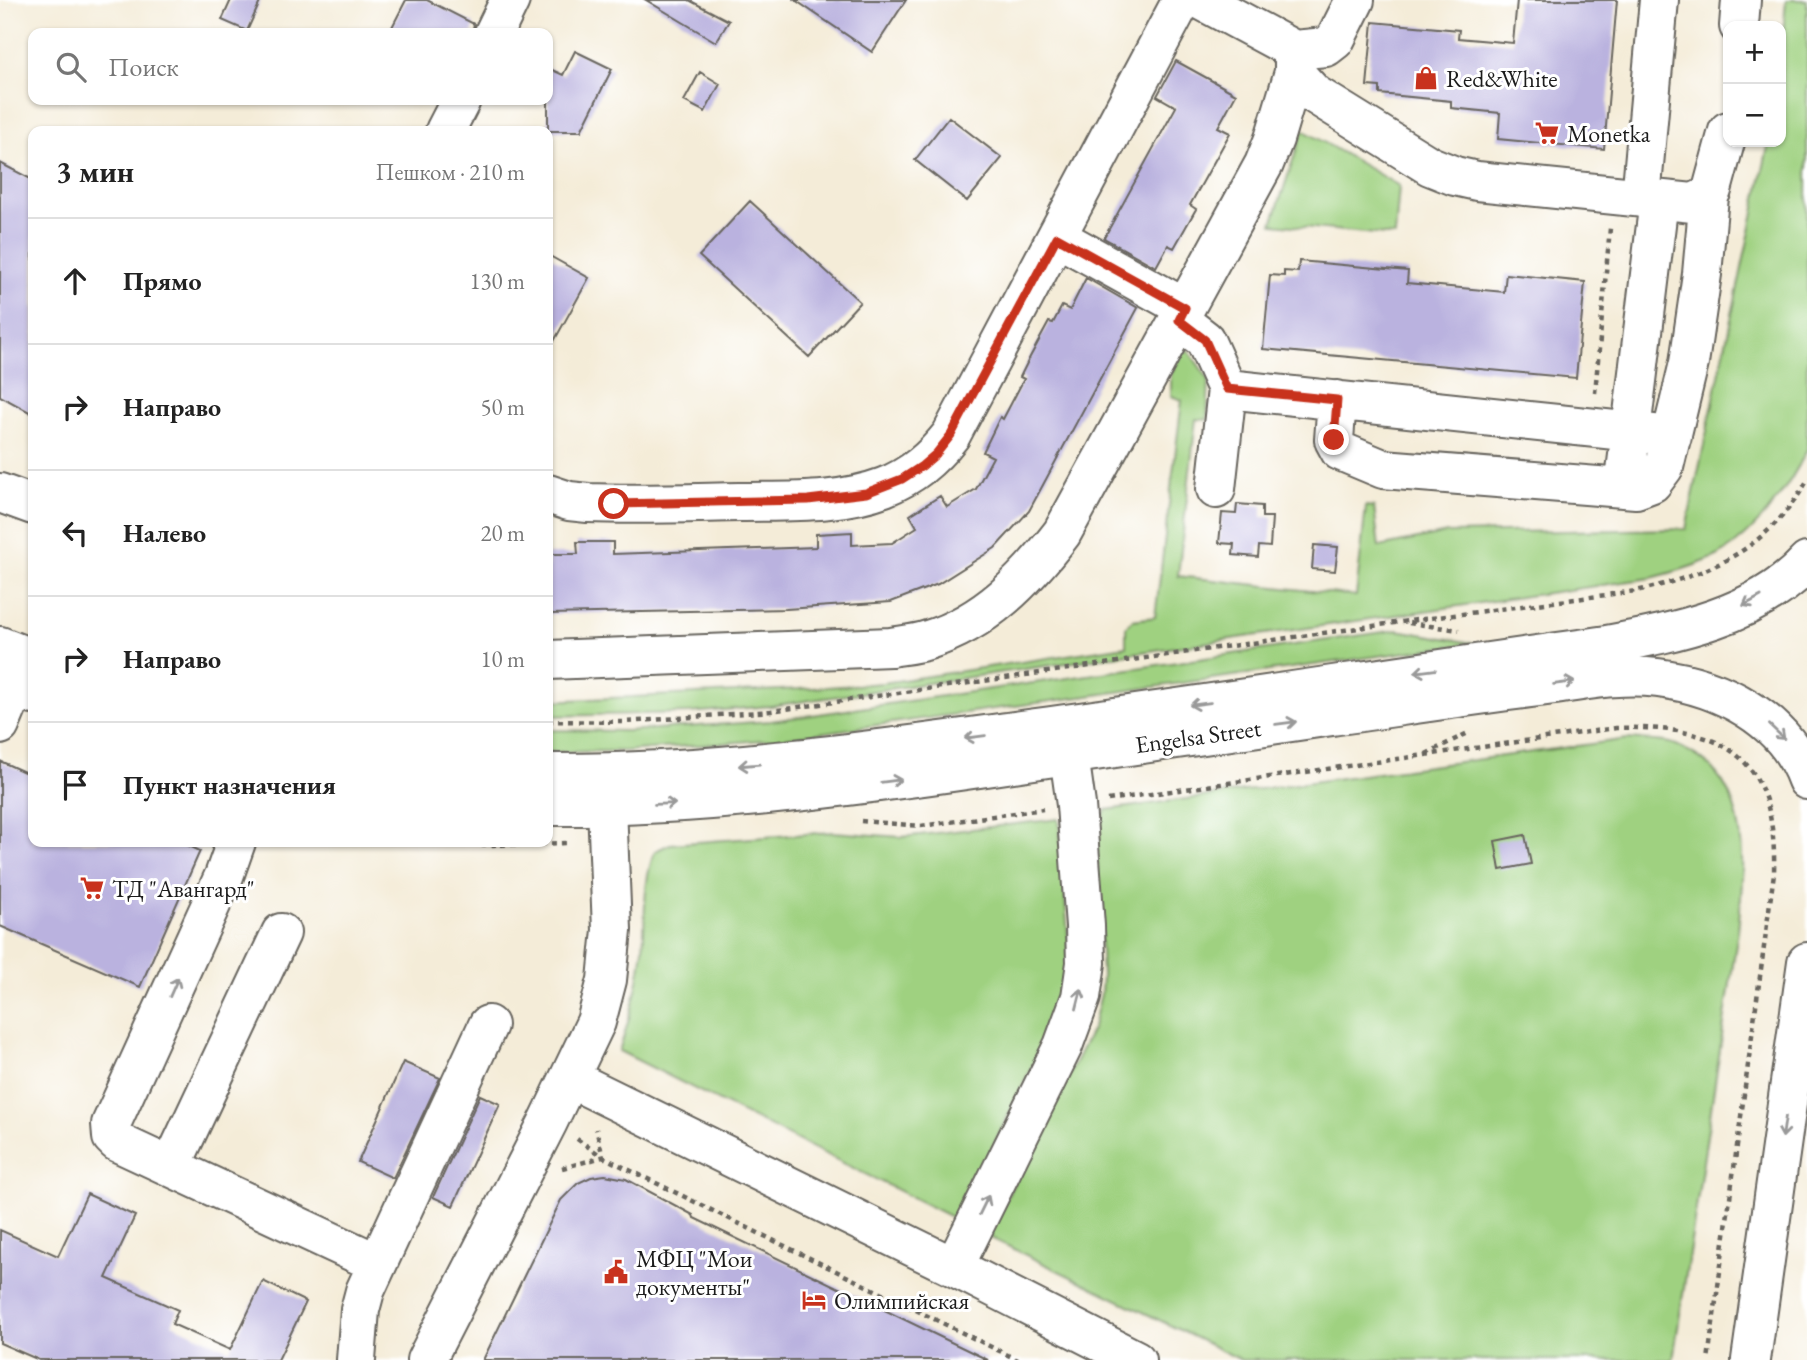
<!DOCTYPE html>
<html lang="ru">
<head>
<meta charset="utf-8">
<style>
  :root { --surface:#fff; --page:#f2f2f2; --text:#222; --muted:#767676; --line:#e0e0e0 }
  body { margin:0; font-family:"EB Garamond",serif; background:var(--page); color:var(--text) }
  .controls { position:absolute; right:21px; top:21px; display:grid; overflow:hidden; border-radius:14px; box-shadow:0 2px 5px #0004 }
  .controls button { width:63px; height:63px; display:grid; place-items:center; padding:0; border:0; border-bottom:2px solid var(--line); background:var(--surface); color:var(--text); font:35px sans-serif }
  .stop { position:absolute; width:21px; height:21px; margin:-16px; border:5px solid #c8321e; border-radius:50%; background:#fff }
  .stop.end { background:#c8321e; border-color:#fff; box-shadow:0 2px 7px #0008 }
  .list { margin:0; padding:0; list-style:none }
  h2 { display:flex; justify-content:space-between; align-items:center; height:91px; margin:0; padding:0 28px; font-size:30px }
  h2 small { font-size:23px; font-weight:400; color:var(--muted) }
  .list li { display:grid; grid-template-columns:46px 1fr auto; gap:21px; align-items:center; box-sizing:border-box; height:126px; padding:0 28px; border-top:2px solid var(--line) }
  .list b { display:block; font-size:26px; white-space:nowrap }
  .list em { font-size:23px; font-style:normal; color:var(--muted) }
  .icon { flex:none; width:38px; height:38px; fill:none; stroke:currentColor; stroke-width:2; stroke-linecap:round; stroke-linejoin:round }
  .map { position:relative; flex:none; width:1807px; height:1360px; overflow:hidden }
  .search { position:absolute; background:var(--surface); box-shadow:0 2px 5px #0004; left:28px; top:28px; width:525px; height:77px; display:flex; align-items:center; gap:18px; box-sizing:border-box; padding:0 24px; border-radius:14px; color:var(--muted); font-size:26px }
  .panel { position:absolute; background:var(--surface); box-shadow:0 2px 5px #0004; left:28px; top:126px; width:525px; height:721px; border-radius:14px }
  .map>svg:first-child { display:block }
  .green { fill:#9fd180; stroke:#5e764e; stroke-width:2 }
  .building { fill:#bab2df }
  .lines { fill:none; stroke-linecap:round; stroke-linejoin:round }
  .minor-casing { stroke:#68655e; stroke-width:42 }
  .major-casing { stroke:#68655e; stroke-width:42 }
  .highway-casing { stroke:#68655e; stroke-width:42 }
  .path { stroke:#68655e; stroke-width:4.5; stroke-dasharray:5 5; stroke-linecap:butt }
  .minor { stroke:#fff; stroke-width:38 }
  .major { stroke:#fff; stroke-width:38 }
  .highway { stroke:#fff; stroke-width:38 }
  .oneway { stroke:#999 }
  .route { stroke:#c8321e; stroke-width:9 }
  .labels { text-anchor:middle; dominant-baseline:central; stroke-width:6; stroke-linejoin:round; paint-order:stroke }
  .poi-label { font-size:24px; fill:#1c1c1c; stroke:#fff; text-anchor:start }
  .street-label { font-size:24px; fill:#1c1c1c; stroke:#fff }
</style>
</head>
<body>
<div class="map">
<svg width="1807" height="1360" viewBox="0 0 1807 1360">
  <rect width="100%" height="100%" fill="#fff"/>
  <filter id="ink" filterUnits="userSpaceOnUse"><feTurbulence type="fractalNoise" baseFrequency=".0143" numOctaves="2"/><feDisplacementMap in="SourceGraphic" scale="14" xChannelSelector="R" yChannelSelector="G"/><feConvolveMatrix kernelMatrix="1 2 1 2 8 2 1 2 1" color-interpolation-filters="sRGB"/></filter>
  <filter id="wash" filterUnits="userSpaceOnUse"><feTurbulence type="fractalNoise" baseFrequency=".00686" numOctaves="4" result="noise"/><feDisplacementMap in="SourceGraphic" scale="28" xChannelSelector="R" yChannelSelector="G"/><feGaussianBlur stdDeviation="1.57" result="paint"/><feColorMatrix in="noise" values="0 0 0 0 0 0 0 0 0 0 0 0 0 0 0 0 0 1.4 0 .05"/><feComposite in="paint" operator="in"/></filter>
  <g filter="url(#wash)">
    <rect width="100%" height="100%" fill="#f4ecd8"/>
    <path class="green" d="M1786,0H1807V450C1789,487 1756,534 1719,555C1697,566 1675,572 1651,578L771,706L689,713L548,716V701L799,689L883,683L1126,646V627L1132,620L1155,617L1182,400L1171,396V374L1183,352L1188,350L1209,380L1207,420L1196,419L1178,576L1356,596L1366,506L1374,507L1379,547L1447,533L1686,529L1769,142H1781V57Z
      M1303,130L1399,186L1395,236L1272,224Z
      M1397,630L1473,643L776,739L626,751L548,752V730L626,731L771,721Z
      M1628,739C1641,740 1657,740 1670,743C1677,744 1684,749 1690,752C1753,785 1744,871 1738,931L1673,1360H1241L987,1236L1093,1027L1101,994L1102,975L1096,830L1106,810Z
      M1059,819L1069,949L1062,1005L957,1220L619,1051C630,1018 639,985 643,949C646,916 642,882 655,851L670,844L833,832L902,837Z"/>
    <g id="blocks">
      <path class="building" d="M231,0H261L247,31L222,20Z
        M406,0H427L474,24L472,33H389Z
        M646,0H689L729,21L716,42Z
        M795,0H906L872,52Z
        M1517,0H1617L1604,149L1498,139L1500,113L1451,108V101L1380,94V87L1367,86L1373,22L1459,30L1458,38L1513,43Z
        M575,51L612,69L581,131H548V68L563,75Z
        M1176,61L1236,94L1218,127L1230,133L1190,205L1196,209L1174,248L1168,245L1156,267L1104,238L1176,107L1157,96Z
        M700,72L720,84L705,112L684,101Z
        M949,117L1002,158L967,201L915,160Z
        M0,163L33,180V414L0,396Z
        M750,201L860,302L809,357L699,256Z
        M548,255L589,278L548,352Z
        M1299,261L1408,271L1407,283L1504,292L1506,274L1585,282L1576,378L1263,349L1270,275L1284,276V271L1298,272Z
        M1086,278L1138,308L1029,511L995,548L938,584L891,602L786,609L548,614V554H578L577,542H613V554L816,547V534L852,532V545L892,543L917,527L910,515L940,496L947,507L976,489L993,457L983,452L1000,417L1003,419L1024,379L1020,377L1030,357L1049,322L1053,323L1062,306L1070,310Z
        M1237,504L1262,506V517H1272L1270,547L1259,546L1258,557L1233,555L1234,544L1219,543L1222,513L1236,514Z
        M1314,545L1338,547L1335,571L1312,569Z
        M0,761L33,776V842H181L200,851L140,987L0,926Z
        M1525,835L1531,864L1500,870L1495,841Z
        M403,1062L440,1078L393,1178L358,1162Z
        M480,1095L500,1104L453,1206L433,1197Z
        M605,1175L626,1179L693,1215L694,1218L988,1360H483L561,1200L578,1183L591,1177Z
        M87,1194L135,1216L106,1278L178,1310L172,1324L230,1350L263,1281L306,1302L278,1360H39L0,1343V1230L58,1256Z"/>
    </g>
  </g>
  <g filter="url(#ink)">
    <use href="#blocks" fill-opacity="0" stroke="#68655e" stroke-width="2"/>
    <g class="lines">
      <g class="minor-casing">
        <path id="minor" d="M1201,0L1294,50L1326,47L1335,40L1355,0
          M1739,26L1741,0
          M494,33L510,0
          M1294,52V72L1314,94L1430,166L1455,176L1477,181L1693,203L1709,196L1712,190L1728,131
          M445,131L461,100
          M1641,198L1659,0
          M1057,237L1185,308
          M1179,320L1205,340L1227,389L1672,436
          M1337,400L1334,440L1340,451L1383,469L1636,489L1652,483L1664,467L1689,363L1702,274L1709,196
          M1624,488L1659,200
          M1216,489L1227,389
          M0,493L33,505
          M548,494L569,501L588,503C639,505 689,503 739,502C787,501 839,504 884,487C912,476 932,459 951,435L1182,0
          M548,660L891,647C903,645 916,644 928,640C986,622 1026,580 1062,533L1264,164L1274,139L1294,72
          M0,725L15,689
          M236,842L224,876L111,1124L112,1137L117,1142L377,1263
          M569,1078L954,1267L1136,1360
          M171,1167L281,933
          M954,1267L1063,1046L1081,997L1086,963L1085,926L1076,805L1069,755
          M356,1360L360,1310L365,1291L488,1025
          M426,1360L548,1122L596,1022L607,980L612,930L607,806"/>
      </g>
      <g class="major-casing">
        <path id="major" d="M0,646L33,659
          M0,683L33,695
          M548,773C703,774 854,753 1007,732C1207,705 1407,673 1607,645C1675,632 1758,616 1807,562
          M548,806C698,807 845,788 993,766C1106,750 1219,733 1332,716C1403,706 1475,695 1547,686C1583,681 1621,673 1658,678C1720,686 1785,718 1807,780"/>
      </g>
      <g class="highway-casing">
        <path id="highway" d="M1751,1360L1807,962"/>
      </g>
      <path class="path" d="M1595,393L1610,228
        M1409,623L1459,630
        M548,721L626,722L771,711L1401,622L1636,591C1709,575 1768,549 1807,481
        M1426,754L1468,733
        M1108,800L1616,728C1726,725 1777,756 1774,873L1708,1360
        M861,821L921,826L1043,809
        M431,842L490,845L570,843
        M577,1139L603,1157L1018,1360
        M562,1168L603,1157L596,1129"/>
      <use href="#minor" class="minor"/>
      <use href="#major" class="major"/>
      <use href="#highway" class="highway"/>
    </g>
    <defs><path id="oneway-shaft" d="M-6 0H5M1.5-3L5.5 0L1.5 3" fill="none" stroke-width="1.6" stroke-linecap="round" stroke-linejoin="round" transform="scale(1.75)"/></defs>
    <g class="oneway">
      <use href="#oneway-shaft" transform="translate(1752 601) rotate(151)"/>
      <use href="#oneway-shaft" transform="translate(1425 671) rotate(172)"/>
      <use href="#oneway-shaft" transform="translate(1564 683) rotate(-7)"/>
      <use href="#oneway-shaft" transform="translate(1200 704) rotate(172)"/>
      <use href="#oneway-shaft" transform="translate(1286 723) rotate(-8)"/>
      <use href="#oneway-shaft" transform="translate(1777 732) rotate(44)"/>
      <use href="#oneway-shaft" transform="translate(975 737) rotate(172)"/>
      <use href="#oneway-shaft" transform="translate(749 765) rotate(175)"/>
      <use href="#oneway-shaft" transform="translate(891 781) rotate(-8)"/>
      <use href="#oneway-shaft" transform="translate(665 804) rotate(-2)"/>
      <use href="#oneway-shaft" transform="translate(174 987) rotate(-66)"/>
      <use href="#oneway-shaft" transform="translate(1079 999) rotate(-76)"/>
      <use href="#oneway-shaft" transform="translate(1784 1127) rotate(98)"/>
      <use href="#oneway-shaft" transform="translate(984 1205) rotate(-64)"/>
    </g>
  </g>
  <g class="lines" filter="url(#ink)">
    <path class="route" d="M614,504L808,500L866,493L902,479L922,466L936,454L951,435L1057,237L1185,308L1179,320L1205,340L1227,389L1337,400L1334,440"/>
  </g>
  <defs>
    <g id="shop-bare" transform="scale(1.89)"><path d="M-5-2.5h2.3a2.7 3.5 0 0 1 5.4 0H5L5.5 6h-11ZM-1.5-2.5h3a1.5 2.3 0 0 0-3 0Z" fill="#c8321e" stroke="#fff" stroke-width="2.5" paint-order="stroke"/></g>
    <g id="supermarket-bare" transform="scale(1.89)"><path d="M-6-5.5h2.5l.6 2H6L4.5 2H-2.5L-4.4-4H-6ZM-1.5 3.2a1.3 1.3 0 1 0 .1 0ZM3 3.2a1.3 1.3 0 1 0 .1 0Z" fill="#c8321e" stroke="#fff" stroke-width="2.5" paint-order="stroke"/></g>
    <g id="civic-bare" transform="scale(1.89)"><path d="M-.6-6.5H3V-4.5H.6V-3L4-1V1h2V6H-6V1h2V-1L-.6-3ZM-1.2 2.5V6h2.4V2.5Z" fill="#c8321e" stroke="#fff" stroke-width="2.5" paint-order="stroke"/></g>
    <g id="hotel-bare" transform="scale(1.89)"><path d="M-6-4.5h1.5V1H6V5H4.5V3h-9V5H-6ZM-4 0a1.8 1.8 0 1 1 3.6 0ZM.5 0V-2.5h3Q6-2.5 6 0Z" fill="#c8321e" stroke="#fff" stroke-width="2.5" paint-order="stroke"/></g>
  </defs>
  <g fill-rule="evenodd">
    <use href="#shop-bare" x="1426" y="78"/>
    <use href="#supermarket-bare" x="1547" y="133"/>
    <use href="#supermarket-bare" x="92" y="888"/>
    <use href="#civic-bare" x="616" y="1272"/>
    <use href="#hotel-bare" x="814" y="1300"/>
  </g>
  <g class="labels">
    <g class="poi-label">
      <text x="1446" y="78">Red&amp;White</text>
      <text x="1567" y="133">Monetka</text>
      <text x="112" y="888">ТД "Авангард"</text>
      <text x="636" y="1258">МФЦ "Мои<tspan x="636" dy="28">документы"</tspan></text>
      <text x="834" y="1300">Олимпийская</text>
    </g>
    <g class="street-label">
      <text transform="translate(1198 736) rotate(-8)">Engelsa Street</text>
    </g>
  </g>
</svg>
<div class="controls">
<button>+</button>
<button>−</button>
</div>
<div class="stop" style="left:614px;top:504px"></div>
<div class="stop end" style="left:1334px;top:440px"></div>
<div class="search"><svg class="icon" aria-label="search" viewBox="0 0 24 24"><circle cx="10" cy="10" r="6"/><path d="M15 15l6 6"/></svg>Поиск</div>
<section class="panel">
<h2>3 мин<small>Пешком · 210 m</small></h2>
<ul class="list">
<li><svg class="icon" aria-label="ahead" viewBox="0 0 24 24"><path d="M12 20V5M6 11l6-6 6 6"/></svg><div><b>Прямо</b></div><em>130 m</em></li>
<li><svg class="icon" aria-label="right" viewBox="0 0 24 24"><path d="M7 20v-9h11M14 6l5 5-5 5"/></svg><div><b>Направо</b></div><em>50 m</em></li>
<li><svg class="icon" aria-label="left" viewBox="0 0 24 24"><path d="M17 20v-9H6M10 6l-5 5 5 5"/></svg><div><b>Налево</b></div><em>20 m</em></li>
<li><svg class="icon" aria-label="right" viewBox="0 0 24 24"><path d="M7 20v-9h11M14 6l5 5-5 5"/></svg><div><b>Направо</b></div><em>10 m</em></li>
<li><svg class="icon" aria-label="arrive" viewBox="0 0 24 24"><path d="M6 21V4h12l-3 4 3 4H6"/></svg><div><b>Пункт назначения</b></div></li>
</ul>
</section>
</div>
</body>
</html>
